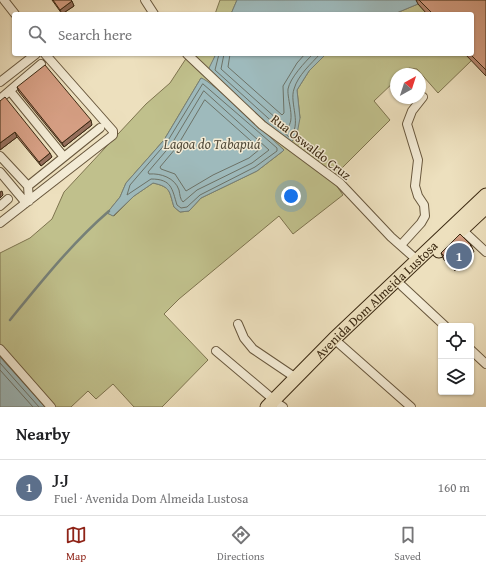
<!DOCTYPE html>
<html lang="en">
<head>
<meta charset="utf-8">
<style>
  :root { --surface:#fff; --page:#f2f2f2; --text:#202124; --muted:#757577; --line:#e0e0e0; --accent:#8f2418 }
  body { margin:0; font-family:"Gentium Book Plus",serif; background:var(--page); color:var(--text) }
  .controls { position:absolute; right:12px; bottom:12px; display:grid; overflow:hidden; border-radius:4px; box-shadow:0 1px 3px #0004 }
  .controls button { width:36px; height:36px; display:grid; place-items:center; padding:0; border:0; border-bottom:1px solid var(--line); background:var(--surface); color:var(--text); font:20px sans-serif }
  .compass { position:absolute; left:390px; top:68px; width:36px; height:36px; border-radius:50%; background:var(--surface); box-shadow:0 1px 3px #0004; rotate:39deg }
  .you { position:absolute; left:291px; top:196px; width:14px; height:14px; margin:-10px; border:3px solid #fff; border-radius:50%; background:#1a73e8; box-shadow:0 0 0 6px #1a73e833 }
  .badge { display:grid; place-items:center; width:26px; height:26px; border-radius:50%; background:var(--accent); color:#fff; font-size:13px; font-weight:700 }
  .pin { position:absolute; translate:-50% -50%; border:2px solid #fff; box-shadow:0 1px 4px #0006 }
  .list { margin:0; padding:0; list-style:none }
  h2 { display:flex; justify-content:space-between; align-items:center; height:52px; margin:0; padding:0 16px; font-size:17px }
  h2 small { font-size:13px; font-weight:400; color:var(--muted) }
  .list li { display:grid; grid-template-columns:26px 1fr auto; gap:12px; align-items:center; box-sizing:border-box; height:56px; padding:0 16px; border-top:1px solid var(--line) }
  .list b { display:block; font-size:15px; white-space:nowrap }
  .list p { margin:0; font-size:13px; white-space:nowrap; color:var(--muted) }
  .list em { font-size:13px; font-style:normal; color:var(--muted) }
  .icon { flex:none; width:22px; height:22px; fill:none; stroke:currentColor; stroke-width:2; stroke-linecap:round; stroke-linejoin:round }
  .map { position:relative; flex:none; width:486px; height:407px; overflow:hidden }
  .search { position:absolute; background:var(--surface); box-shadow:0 1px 3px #0004; left:12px; right:12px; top:12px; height:44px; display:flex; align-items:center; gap:10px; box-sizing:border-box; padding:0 14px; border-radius:4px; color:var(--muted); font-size:15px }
  .sheet { height:108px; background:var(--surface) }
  nav { display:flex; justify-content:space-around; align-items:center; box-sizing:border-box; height:56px; border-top:1px solid var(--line); background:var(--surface); font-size:11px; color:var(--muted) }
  nav a { display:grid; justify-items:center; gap:2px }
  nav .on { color:var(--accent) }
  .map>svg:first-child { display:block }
  .green { fill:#c0c08c; stroke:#7e744f; fill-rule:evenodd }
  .water { fill:#9ebabc; stroke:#768078 }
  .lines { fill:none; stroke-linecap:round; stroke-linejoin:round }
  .shore { stroke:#6c7267; stroke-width:1 }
  .stream { stroke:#768078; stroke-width:2.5 }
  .street-casing { stroke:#68573d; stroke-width:10 }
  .primary-casing { stroke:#3b2912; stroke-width:15 }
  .street { stroke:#f3ebd5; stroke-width:8 }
  .primary { stroke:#ede0be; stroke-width:13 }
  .wall { fill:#b78871; stroke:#3b2912 }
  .shaded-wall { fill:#956f5c; stroke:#3b2912 }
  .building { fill:#d59e83; stroke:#3b2912 }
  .labels { text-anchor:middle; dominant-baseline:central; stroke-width:3; stroke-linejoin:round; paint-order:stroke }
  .street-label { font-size:13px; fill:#3b2912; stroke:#f3ebd5 }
  .water-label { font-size:14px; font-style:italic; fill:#544d3c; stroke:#f3ebd5 }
</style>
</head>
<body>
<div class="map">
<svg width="486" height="407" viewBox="0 0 486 407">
  <rect width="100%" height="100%" fill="#ede0be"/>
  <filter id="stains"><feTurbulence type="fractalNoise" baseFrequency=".005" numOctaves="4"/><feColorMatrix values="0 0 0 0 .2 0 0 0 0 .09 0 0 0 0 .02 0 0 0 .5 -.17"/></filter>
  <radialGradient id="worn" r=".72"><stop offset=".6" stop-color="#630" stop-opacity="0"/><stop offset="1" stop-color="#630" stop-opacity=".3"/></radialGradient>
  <path class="green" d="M220,0H237L231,14H215Z
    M418,4L427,14H394Z
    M189,54H216L209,70L249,105L300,118L297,90L309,71L326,54H466L472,60L438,93L417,69L409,68L402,74H396V80L374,101L390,120L339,171L334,182L343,195L293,234L279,216L179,299L164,314L208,360L162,407H134L113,384L96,399L88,391L71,407H45L0,357V253L30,238L52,219L64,192L146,104L170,83ZM201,78L284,150L283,151L257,171L201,198L189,211L180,212L174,207C169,191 171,187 153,183L134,196L114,216L107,213L120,197L126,183L164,140Z"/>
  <path class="water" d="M237,0H422L418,4L394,14H231Z
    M216,54H326L309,71L297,90L300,118L297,134L290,144L208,70Z
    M201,78C211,80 272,139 284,150L283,151L257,171L201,198L189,211L180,212L174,207C169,191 171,187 153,183L134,196L113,216L107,213L120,197L126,183L164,140Z
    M0,357L45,407H0Z"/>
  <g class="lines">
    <path class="shore" d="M219,54L215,70L289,137C303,126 289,103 294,89C298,75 311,64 320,54
      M224,54L221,69L287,128C296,120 287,100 288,89C290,78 305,62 313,54
      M230,54L228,67L282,115L284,113L283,86L297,63L305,54
      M203,84L277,148V151L255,167L200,195L187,207L181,208L177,205C172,189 172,179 151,179L127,195L130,185L167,142Z
      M204,91L269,150L252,163L197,190L183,202C180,199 180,195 179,190C175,178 161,173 149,174L148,172L171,145Z
      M205,100L260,149L249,158L213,175L186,191L175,174L161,169L160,167L176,148Z
      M0,363L39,407
      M0,370L33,407"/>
    <path class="stream" d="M10,320C41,282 72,243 109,211"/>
    <g class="street-casing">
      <path id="street" d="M4,0L15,14
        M145,0L154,14
        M187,54L262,125L340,183L391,237L417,260
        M0,82L36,54
        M10,91L64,157
        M0,99L41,64
        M0,156L28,186
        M0,172L26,203
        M29,201L28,186L100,128
        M0,206L8,199
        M0,223L113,135V131L45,54
        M458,226L486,252
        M401,245L421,223L425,216L424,205L418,196L415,186L418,160L407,124L412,111L423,97
        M402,286L445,326
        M238,324L244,338L253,349L296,378
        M334,339L411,407
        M0,349L51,407
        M471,350L486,364
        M216,351L274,400
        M280,405L283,407"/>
    </g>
    <g class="primary-casing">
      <g id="primary">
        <path d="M439,251L486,207"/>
        <path id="s1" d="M267,407L334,339L486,195"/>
      </g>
    </g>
    <use href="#street" class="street"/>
    <use href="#primary" class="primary"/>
  </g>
  <path class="wall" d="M52,0H71L74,6L62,14Z
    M416,0H486V76L465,54H472V14H427L418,4Z
    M17,87L92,125L64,147L19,92Z
    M0,101L52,157L41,166L17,137L0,150Z
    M474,252L455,271L444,260L441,253Z"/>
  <path class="shaded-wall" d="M72,1L74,6L62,14L60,10Z
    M91,120L92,125L64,147L62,143Z
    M15,132L17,137L0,150V143Z
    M50,153L52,157L41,166L39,162Z
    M2,191L3,195L0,198V192Z
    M471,245L474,252L455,271L453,264Z"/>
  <path class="building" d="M53,0H71L72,1L60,10Z
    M419,0H486V70L470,54H472V14H433Z
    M45,65L91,120L62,143L17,87Z
    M5,97L50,153L39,162L15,132L0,143V101Z
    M460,234L471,245L453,264L441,253Z"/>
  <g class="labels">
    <g class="street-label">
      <text transform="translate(311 147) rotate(38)">Rua Oswaldo Cruz</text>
      <text stroke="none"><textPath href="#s1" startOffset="153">Avenida Dom Almeida Lustosa</textPath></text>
    </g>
    <g class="water-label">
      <text x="212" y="144">Lagoa do Tabapuá</text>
    </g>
  </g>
  <rect width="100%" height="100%" filter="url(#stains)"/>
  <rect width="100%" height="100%" fill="url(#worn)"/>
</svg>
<div class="controls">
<button><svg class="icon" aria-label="locate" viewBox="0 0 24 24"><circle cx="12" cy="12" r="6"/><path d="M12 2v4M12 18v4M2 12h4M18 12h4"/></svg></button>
<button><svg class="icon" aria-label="layers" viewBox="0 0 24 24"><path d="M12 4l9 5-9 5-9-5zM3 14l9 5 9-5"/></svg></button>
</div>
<svg class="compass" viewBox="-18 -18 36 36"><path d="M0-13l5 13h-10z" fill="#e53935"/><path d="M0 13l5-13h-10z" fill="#757577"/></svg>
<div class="you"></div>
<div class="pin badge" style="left:459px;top:256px;background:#5c6f8a">1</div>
<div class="search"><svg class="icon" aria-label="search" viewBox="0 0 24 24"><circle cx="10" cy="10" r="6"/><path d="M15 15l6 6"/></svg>Search here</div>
</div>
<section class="sheet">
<h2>Nearby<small></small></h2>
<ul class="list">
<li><span class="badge" style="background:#5c6f8a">1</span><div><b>J.J</b><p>Fuel · Avenida Dom Almeida Lustosa</p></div><em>160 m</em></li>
</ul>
</section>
<nav>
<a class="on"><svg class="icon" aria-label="map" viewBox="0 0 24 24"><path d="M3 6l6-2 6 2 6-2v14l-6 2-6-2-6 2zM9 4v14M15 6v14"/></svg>Map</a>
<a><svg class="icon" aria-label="directions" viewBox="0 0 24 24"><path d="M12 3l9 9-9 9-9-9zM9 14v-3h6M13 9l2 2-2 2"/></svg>Directions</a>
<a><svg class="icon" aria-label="saved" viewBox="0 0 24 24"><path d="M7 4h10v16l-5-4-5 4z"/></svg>Saved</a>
</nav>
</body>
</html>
